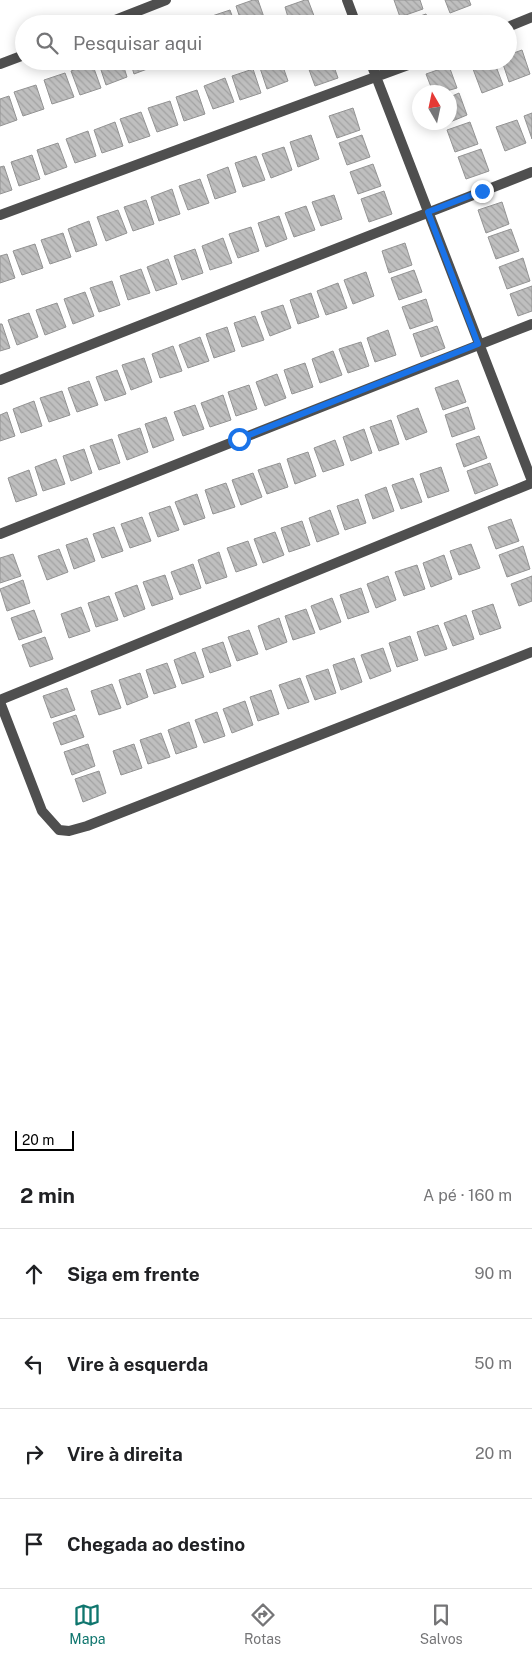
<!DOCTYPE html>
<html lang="pt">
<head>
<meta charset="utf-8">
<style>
  :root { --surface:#fff; --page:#f6f6f6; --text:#202124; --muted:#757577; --line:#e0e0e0; --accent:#0f766e }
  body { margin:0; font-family:"Public Sans",sans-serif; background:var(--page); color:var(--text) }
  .compass { position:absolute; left:412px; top:85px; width:45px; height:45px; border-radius:50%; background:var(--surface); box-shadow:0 2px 12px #0003; rotate:351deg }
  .scale { position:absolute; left:15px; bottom:12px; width:59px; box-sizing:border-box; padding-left:5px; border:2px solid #000; border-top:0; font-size:14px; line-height:18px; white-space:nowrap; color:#000; -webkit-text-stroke:4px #fff; paint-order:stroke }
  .stop { position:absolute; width:15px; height:15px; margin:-11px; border:4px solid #1a73e8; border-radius:50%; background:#fff }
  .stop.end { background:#1a73e8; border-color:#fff; box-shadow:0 1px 5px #0008 }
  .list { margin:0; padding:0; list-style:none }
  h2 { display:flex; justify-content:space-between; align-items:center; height:65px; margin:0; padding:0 20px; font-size:21px }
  h2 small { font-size:16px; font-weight:400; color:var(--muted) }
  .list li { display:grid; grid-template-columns:32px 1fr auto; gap:15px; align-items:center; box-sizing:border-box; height:90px; padding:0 20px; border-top:1px solid var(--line) }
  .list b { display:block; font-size:19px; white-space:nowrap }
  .list em { font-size:16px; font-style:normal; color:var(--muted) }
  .icon { flex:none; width:28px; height:28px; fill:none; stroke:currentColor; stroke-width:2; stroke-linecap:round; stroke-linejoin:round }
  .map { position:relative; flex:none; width:532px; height:1163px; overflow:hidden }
  .search { position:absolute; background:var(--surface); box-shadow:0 2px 12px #0003; left:15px; right:15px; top:15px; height:55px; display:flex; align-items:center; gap:12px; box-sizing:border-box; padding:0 18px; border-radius:28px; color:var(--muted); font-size:19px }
  .sheet { height:425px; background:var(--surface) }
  nav { display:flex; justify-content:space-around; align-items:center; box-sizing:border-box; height:70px; border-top:1px solid var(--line); background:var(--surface); font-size:14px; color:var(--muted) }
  nav a { display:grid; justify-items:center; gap:2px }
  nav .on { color:var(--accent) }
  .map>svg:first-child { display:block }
  .building { fill:url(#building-back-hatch); stroke:#939393 }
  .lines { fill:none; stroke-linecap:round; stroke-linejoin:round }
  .street { stroke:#4f4f4f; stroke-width:10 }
  .route { stroke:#1a73e8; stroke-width:6 }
</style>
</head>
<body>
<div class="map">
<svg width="532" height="1163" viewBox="0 0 532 1163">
  <defs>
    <pattern id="building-back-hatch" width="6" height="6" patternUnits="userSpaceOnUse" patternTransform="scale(1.25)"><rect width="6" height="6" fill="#bfbfbf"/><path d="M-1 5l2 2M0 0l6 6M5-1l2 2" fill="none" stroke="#a2a2a2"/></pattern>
  </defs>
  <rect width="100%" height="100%" fill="#fff"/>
  <path class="building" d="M253,0H258L266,23L242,24L236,6Z
    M305,0H308L316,21L308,24H290L285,7Z
    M394,0H420L423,9L400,17Z
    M445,0H469L471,5L450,13Z
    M230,10L235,24H211L209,17Z
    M426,14L430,24H404L403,22Z
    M522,50L530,74L509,82L502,61H508V55Z
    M98,61H122L127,77L106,85Z
    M130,61H154L155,66L134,74Z
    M269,61H281L288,81L267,89L259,65Z
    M313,61H332L338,78L315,86L307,64Z
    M494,61L503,85L482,93L473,69Z
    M92,63L101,88L80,95L71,71Z
    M449,66L457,88L443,92H433L426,74Z
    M253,69L261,93L240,100L232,76Z
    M65,73L74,97L52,104L44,80Z
    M225,78L234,102L213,109L204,86Z
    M36,85L44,109L23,116L14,92Z
    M197,90L205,114L184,121L176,97Z
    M459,93L467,115L450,122V97Z
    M9,96L17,120L0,126V99Z
    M170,101L178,125L157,132L148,108Z
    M353,108L360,130L337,138L329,116Z
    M141,112L150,136L129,143L120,119Z
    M532,113V139L524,116Z
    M517,120L526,143L505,151L496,127Z
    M115,122L123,146L102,153L94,130Z
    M470,122L478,144L455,152L447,130Z
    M88,131L96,156L75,163L66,139Z
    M311,135L319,159L298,167L290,142Z
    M362,135L370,157L347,165L339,143Z
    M58,143L67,167L45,175L37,150Z
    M284,147L292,170L271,178L262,154Z
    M481,149L489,171L466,179L458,157Z
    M32,155L40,179L19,186L11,162Z
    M256,156L265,180L243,187L235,163Z
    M373,164L381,186L358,194L350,172Z
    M4,166L12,190L0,194V167Z
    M228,167L236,192L215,199L207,175Z
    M200,179L209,203L188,210L179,186Z
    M172,189L180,214L159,221L151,197Z
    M384,191L392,214L369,222L361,199Z
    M334,195L342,219L321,226L312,202Z
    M146,200L154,224L133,231L124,207Z
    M502,202L509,224L486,233L478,210Z
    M306,206L315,230L294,237L285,213Z
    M118,210L127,233L106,241L97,217Z
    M279,216L287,239L266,247L258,223Z
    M89,221L97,245L76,252L68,229Z
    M251,227L259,251L238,258L229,234Z
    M511,229L519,251L496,259L488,237Z
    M63,233L71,257L50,264L41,240Z
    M223,238L232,263L210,270L202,246Z
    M405,243L412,265L389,273L382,251Z
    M35,244L43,268L22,275L13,251Z
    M195,249L203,273L182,280L174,256Z
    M7,254L15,278L0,283V256Z
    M523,258L530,281L507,289L499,267Z
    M168,259L177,284L156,291L147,267Z
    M141,269L150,293L128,300L120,276Z
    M414,270L422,292L399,300L391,278Z
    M366,272L374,296L353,304L344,280Z
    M112,281L120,305L99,312L90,288Z
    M338,283L347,308L326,315L317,291Z
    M532,286V311L518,316L510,294Z
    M85,292L94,316L73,324L64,299Z
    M311,293L319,317L298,324L290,300Z
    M426,299L433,321L410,329L402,307Z
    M57,303L66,327L45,335L36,310Z
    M283,305L291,328L270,336L261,312Z
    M29,313L38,337L17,345L8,320Z
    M255,316L264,340L242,347L234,323Z
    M0,324H2L10,348L0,351Z
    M437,326L445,348L421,357L413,334Z
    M227,327L235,351L214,358L206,334Z
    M388,330L396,355L375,362L367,338Z
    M200,337L209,361L188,368L179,345Z
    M361,342L369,366L348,373L339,349Z
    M173,346L182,371L160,378L152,354Z
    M333,351L342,375L320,383L312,359Z
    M144,358L152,382L131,390L122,365Z
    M305,363L313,387L292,394L284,370Z
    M117,370L126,394L105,401L96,377Z
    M277,374L286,398L265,406L256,382Z
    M458,380L466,402L443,410L435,388Z
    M89,381L98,405L77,412L68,388Z
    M249,385L257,409L236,416L228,392Z
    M62,391L70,415L49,422L40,398Z
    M223,395L231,420L210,427L201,403Z
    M34,401L42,426L21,433L13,409Z
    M195,405L204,429L183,436L174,412Z
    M468,407L475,429L452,437L445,415Z
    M418,408L427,432L406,440L397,416Z
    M7,412L15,436L0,441V415Z
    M166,417L174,440L153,448L145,424Z
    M391,420L399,444L379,451L370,427Z
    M140,428L148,452L127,460L118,435Z
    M364,429L372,453L351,461L343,437Z
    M479,436L487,458L464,467L456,444Z
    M112,439L120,463L99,470L90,446Z
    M335,440L344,465L323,472L314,448Z
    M84,449L92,473L71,481L63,456Z
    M308,452L316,476L295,484L287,459Z
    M56,459L65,484L43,491L35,467Z
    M280,463L288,487L267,494L258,470Z
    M490,463L498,485L475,494L467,471Z
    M441,467L449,491L428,498L420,474Z
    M29,470L37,495L16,502L8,478Z
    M253,473L262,497L241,505L232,480Z
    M413,478L422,502L401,509L392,485Z
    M226,483L235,507L213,514L205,490Z
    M386,487L394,511L373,519L365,495Z
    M197,494L205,518L184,525L175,502Z
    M358,499L366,523L345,530L337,506Z
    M170,506L179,530L158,537L149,513Z
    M330,510L339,534L317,542L309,518Z
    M142,517L151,541L130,548L121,524Z
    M511,519L519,541L496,549L488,527Z
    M302,521L310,545L289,552L281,528Z
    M114,527L123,551L102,558L93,534Z
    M275,532L284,555L263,563L254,539Z
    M87,538L95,561L74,569L66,545Z
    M248,541L257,565L236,572L227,548Z
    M471,544L480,568L459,575L450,551Z
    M523,546L530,569L507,577L499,555Z
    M59,549L68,572L47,580L38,556Z
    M219,552L227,577L206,584L198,560Z
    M13,554L21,576L0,583V558Z
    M444,555L452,579L431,587L423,563Z
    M193,564L201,588L180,595L171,572Z
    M417,565L425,589L404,596L395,572Z
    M165,575L173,599L152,606L143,582Z
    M388,576L396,600L376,608L367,584Z
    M532,576V601L519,606L511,584Z
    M23,580L30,603L7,611L0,589Z
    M137,585L145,609L124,617L115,593Z
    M361,588L369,612L348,619L340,595Z
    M109,596L118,620L96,627L88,603Z
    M332,598L341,622L320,630L311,606Z
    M493,604L501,628L480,635L472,611Z
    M81,607L90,631L69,638L61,614Z
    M306,609L315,633L293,640L285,616Z
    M34,610L42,632L19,640L11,618Z
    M466,615L474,639L453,646L444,623Z
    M279,618L287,642L266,650L258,626Z
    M438,625L447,649L425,656L417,632Z
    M249,630L258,654L237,661L228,637Z
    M410,636L418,660L397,667L389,643Z
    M45,637L53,659L30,667L22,645Z
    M223,642L231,666L210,673L202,649Z
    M383,648L391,671L370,679L361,655Z
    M195,652L204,677L182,684L174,660Z
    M354,658L362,682L341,690L333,665Z
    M167,663L176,687L154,694L146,670Z
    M328,669L336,693L315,700L306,676Z
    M140,673L148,697L127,705L119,680Z
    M300,678L309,702L288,709L279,685Z
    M112,684L121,708L99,715L91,691Z
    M67,688L75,710L51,718L43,696Z
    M271,690L279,714L258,721L250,697Z
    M245,701L253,725L232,733L223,709Z
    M217,712L225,736L204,743L195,720Z
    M76,715L84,737L61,745L53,723Z
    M189,722L197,747L176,754L168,730Z
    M161,733L170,757L148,764L140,740Z
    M88,744L95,766L72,775L64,752Z
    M134,744L142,768L121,775L113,751Z
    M99,771L106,793L83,802L75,779Z"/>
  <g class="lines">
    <path class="street" d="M347,0L356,24
      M105,24L166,0
      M508,27L532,17
      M370,61L532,481
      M0,64L24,55
      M0,215L419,61
      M0,380L532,172
      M0,534L532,324
      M0,700L532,483
      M0,702L42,811L59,830L69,831L87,826L532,652"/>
  </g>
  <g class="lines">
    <path class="route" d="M239,439L478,344L428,212L482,191"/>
  </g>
</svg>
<svg class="compass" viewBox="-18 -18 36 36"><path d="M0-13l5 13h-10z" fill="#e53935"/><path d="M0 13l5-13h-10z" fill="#757577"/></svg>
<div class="scale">20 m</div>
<div class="stop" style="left:239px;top:439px"></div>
<div class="stop end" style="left:482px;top:191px"></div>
<div class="search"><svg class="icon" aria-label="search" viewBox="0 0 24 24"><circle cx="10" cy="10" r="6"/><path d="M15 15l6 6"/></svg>Pesquisar aqui</div>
</div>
<section class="sheet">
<h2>2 min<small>A pé · 160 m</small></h2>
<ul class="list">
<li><svg class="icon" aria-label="ahead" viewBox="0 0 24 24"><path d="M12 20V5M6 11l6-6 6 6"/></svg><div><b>Siga em frente</b></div><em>90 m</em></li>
<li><svg class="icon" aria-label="left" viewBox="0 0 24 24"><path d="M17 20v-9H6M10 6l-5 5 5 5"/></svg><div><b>Vire à esquerda</b></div><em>50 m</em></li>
<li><svg class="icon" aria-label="right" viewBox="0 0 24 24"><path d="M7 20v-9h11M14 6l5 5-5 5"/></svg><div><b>Vire à direita</b></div><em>20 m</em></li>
<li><svg class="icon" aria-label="arrive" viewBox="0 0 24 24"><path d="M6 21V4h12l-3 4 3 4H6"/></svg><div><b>Chegada ao destino</b></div></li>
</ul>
</section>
<nav>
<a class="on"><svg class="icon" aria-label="map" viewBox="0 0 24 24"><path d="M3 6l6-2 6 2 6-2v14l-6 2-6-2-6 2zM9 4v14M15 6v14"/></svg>Mapa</a>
<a><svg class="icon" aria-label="directions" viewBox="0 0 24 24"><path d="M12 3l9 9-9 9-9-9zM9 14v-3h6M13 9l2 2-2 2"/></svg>Rotas</a>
<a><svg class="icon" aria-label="saved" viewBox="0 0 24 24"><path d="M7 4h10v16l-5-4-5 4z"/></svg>Salvos</a>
</nav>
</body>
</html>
